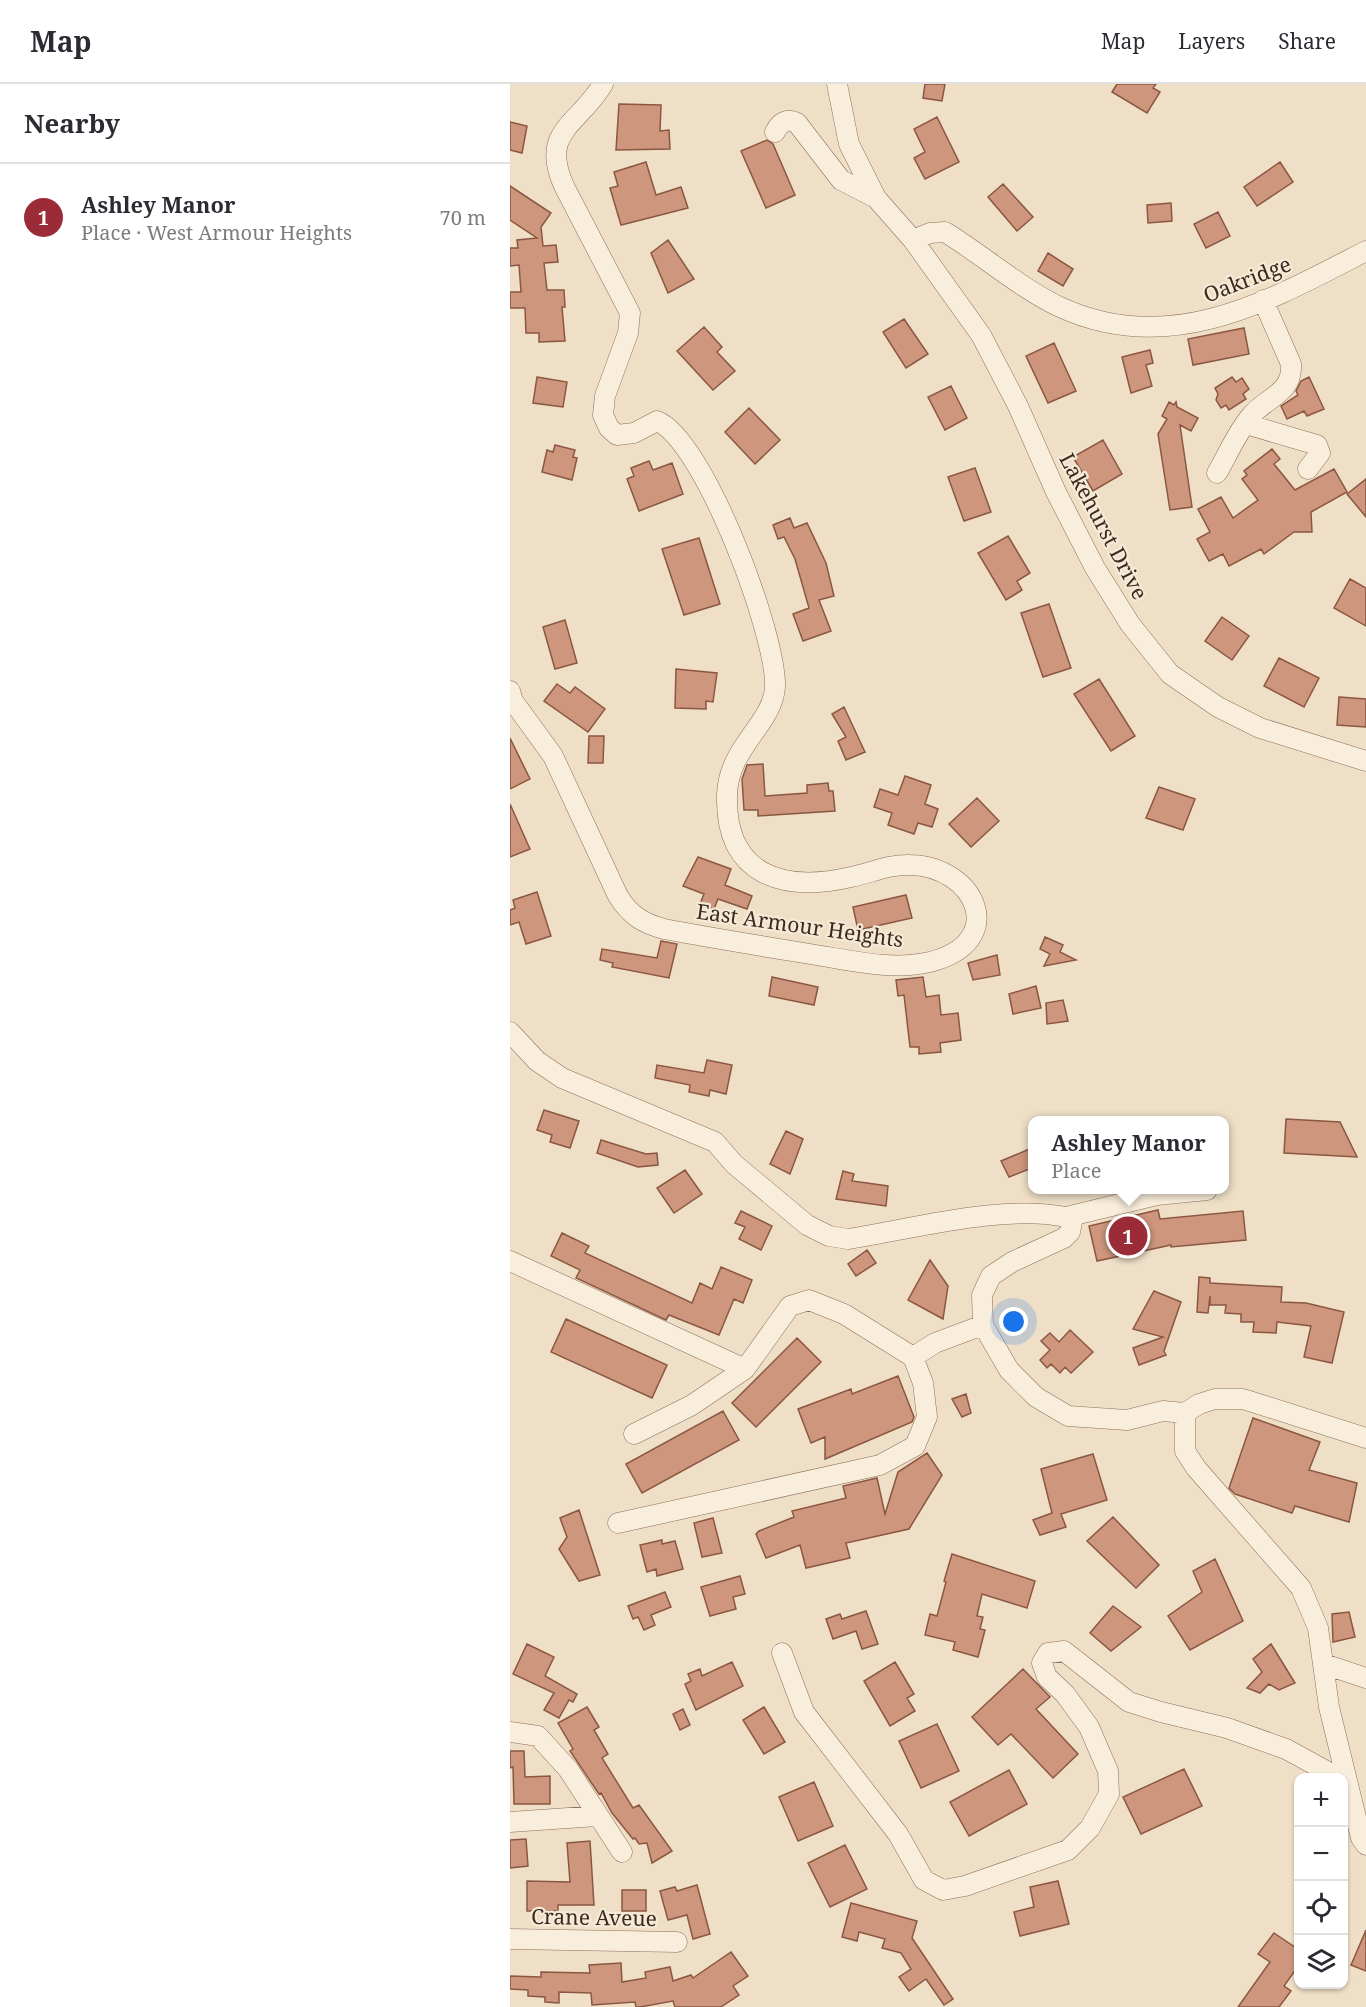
<!DOCTYPE html>
<html lang="en">
<head>
<meta charset="utf-8">
<style>
  :root { --surface:#fff; --page:#f2f2f3; --text:#2b2b33; --muted:#7c7c81; --line:#e1e1e2; --accent:#9b2b37 }
  body { margin:0; font-family:"Noto Serif",serif; background:var(--page); color:var(--text) }
  .controls { position:absolute; right:18px; bottom:18px; display:grid; overflow:hidden; border-radius:12px; box-shadow:0 2px 4px #0004 }
  .controls button { width:54px; height:54px; display:grid; place-items:center; padding:0; border:0; border-bottom:2px solid var(--line); background:var(--surface); color:var(--text); font:30px sans-serif }
  .you { position:absolute; left:504px; top:1238px; width:21px; height:21px; margin:-15px; border:4px solid #fff; border-radius:50%; background:#1a73e8; box-shadow:0 0 0 9px #1a73e833 }
  .badge { display:grid; place-items:center; width:39px; height:39px; border-radius:50%; background:var(--accent); color:#fff; font-size:20px; font-weight:700 }
  .pin { position:absolute; translate:-50% -50%; border:3px solid #fff; box-shadow:0 2px 6px #0006 }
  .popup { position:absolute; left:518px; top:1032px; width:201px; height:78px; box-sizing:border-box; display:grid; place-content:center; border-radius:12px; background:var(--surface); filter:drop-shadow(0 2px 4px #0005); font-size:20px; white-space:nowrap; color:var(--muted) }
  .popup b { font-size:22px; color:var(--text) }
  .popup::after { content:''; position:absolute; left:50%; top:100%; margin-left:-12px; border:12px solid transparent; border-top-color:var(--surface) }
  .list { margin:0; padding:0; list-style:none }
  h2 { display:flex; justify-content:space-between; align-items:center; height:78px; margin:0; padding:0 24px; font-size:26px }
  h2 small { font-size:20px; font-weight:400; color:var(--muted) }
  .list li { display:grid; grid-template-columns:39px 1fr auto; gap:18px; align-items:center; box-sizing:border-box; height:108px; padding:0 24px; border-top:2px solid var(--line) }
  .list b { display:block; font-size:22px; white-space:nowrap }
  .list p { margin:0; font-size:20px; white-space:nowrap; color:var(--muted) }
  .list em { font-size:20px; font-style:normal; color:var(--muted) }
  .icon { flex:none; width:33px; height:33px; fill:none; stroke:currentColor; stroke-width:2; stroke-linecap:round; stroke-linejoin:round }
  .map { position:relative; flex:none; width:856px; height:1923px; overflow:hidden }
  header { display:flex; align-items:center; gap:36px; box-sizing:border-box; height:84px; padding:0 30px; background:var(--surface); border-bottom:2px solid var(--line) }
  header strong { font-size:28px }
  nav { display:flex; gap:33px; margin-inline-start:auto; font-size:21px }
  main { display:flex }
  aside { flex:1; background:var(--surface) }
  .map>svg:first-child { display:block }
  .building { fill:#cd967d; stroke:#8b5741; stroke-width:1.5 }
  .lines { fill:none; stroke-linecap:round; stroke-linejoin:round }
  .minor-casing { stroke:#8b705c; stroke-width:21 }
  .minor { stroke:#f9eddb; stroke-width:20 }
  .labels { text-anchor:middle; dominant-baseline:central; stroke-width:4.5; stroke-linejoin:round; paint-order:stroke }
  .street-label { font-size:21px; fill:#3b2a20; stroke:#f6ead7 }
</style>
</head>
<body>
<header>
<strong>Map</strong>
<nav><a>Map</a><a>Layers</a><a>Share</a></nav>
</header>
<main>
<aside>
<h2>Nearby<small></small></h2>
<ul class="list">
<li><span class="badge">1</span><div><b>Ashley Manor</b><p>Place · West Armour Heights</p></div><em>70 m</em></li>
</ul>
</aside>
<div class="map">
<svg width="856" height="1923" viewBox="0 0 856 1923">
  <rect width="100%" height="100%" fill="#efdfc7"/>
  <path class="building" d="M415,0H435L432,17L413,14Z
    M607,0H646L643,4L650,8L637,29L602,8Z
    M109,20L151,21L150,47L159,46L160,65L106,66Z
    M427,33L449,78L415,95L404,74L415,68L404,45Z
    M0,38L17,42L12,69L0,66Z
    M257,56L263,60L285,111L256,124L231,67Z
    M136,78L146,111L171,103L178,124L111,141L100,104L108,102L104,88Z
    M770,78L783,98L747,122L734,103Z
    M493,100L523,133L507,147L478,113Z
    M0,102L41,129L31,143L33,162L46,161L48,178L34,179L37,206H54L55,223H52L55,257L29,258V249H16L15,224H0V208H11L9,181L0,182V164H8L7,156L27,154L0,136Z
    M661,119L662,137L638,139L637,121Z
    M708,128L720,152L696,164L684,140Z
    M158,156L184,195L158,209L141,169Z
    M538,169L563,185L553,202L528,187Z
    M394,235L418,270L396,284L373,248Z
    M194,243L212,263L207,268L225,287L203,306L167,267Z
    M734,244L739,270L683,281L678,255Z
    M544,259L566,307L538,319L516,272Z
    M640,266L643,279L636,281L642,302L621,309L612,273Z
    M27,293L57,298L53,323L23,319Z
    M722,293L726,298L732,294L739,305L733,310L736,315L719,326L716,321L711,324L706,316L708,310L705,304Z
    M799,293L814,325L797,332L794,327L777,335L771,322L788,311L786,307L791,297Z
    M441,302L457,334L435,346L418,313Z
    M659,318L664,321L666,318L667,323L688,334L681,347L670,341L682,423L660,426L648,350L657,335L652,332Z
    M239,324L270,356L245,380L215,348Z
    M593,356L612,390L583,407L563,373Z
    M45,361L65,366L63,373L67,374L62,396L32,388L37,366L43,368Z
    M762,365L770,375L764,380L785,406L824,385L837,408L801,428L802,448H784L754,470L751,465L719,482L713,470L699,477L687,455L700,448L688,425L711,413L723,434L748,416L732,395L737,391L734,387Z
    M139,377L143,386L162,379L173,410L129,427L117,395L124,392L121,384Z
    M465,384L481,428L454,437L438,393Z
    M856,395V433L837,410Z
    M280,434L284,444L297,439L316,479L324,512L309,516L321,547L293,557L283,530L299,524L285,475L274,453L268,455L263,441Z
    M498,452L520,489L507,497L512,506L496,516L468,469Z
    M189,454L210,520L174,531L152,465Z
    M840,495L856,504V542L824,524Z
    M539,520L561,584L533,593L511,529Z
    M712,533L739,552L722,576L695,557Z
    M55,536L67,579L45,585L33,543Z
    M769,574L809,594L794,623L754,602Z
    M166,585L207,589L203,618L196,617V625L165,624Z
    M589,595L625,652L601,667L564,610Z
    M47,600L60,609L65,603L95,625L78,648L34,617Z
    M829,613L856,615V643L827,641Z
    M334,623L355,668L336,676L328,657L336,653L322,630Z
    M79,652H94L93,679H78Z
    M0,654L20,695L0,705Z
    M253,680L255,712L297,709V701L318,699L319,707H323L325,727L248,732V726H234L232,695L236,684L237,681Z
    M395,692L421,701L415,720L428,725L422,743L408,739L404,750L378,741L382,729L364,723L370,705L388,711Z
    M649,703L685,715L673,746L636,734Z
    M467,714L489,737L461,763L439,740Z
    M0,720L20,765L0,773Z
    M188,773L221,785L215,801L242,812L237,825L208,815L204,825L190,820L194,810L173,802Z
    M27,808L41,852L16,860L9,838L0,841V826L5,824L3,816Z
    M396,811L402,834L348,846L343,823Z
    M535,853L553,861L550,868L566,876L534,882L540,870L530,865Z
    M151,857L167,860L159,894L102,883L103,879L90,876L92,865L147,874Z
    M487,871L490,891L463,896L458,879Z
    M262,893L308,903L304,921L259,912Z
    M413,893L416,913L429,911L431,931L448,929L451,956L430,959L431,968L409,970V963H400L394,911L388,912L386,896Z
    M526,902L531,924L503,930L499,910Z
    M553,916L558,937L537,940L536,919Z
    M197,976L222,981L216,1010L200,1006L199,1012L179,1008L180,1001L145,994L147,981L194,989Z
    M34,1026L69,1037L60,1064L40,1058L42,1051L27,1046Z
    M776,1035L830,1038L847,1073L774,1069Z
    M276,1047L293,1055L280,1090L260,1080Z
    M91,1056L136,1070L147,1069L148,1081L128,1083L87,1069Z
    M522,1064V1084L499,1093L491,1077Z
    M175,1086L192,1110L164,1129L147,1104Z
    M333,1087L344,1090L342,1097L378,1102L376,1122L326,1115Z
    M648,1126L650,1135L733,1127L736,1156L661,1163V1161L587,1177L579,1142Z
    M231,1127L262,1142L251,1166L229,1155L235,1143L225,1139Z
    M52,1149L79,1162L75,1169L182,1219L190,1199L202,1205L211,1183L242,1196L233,1219L224,1215L209,1251L159,1231L156,1236L66,1194L70,1186L41,1172Z
    M357,1166L366,1179L346,1192L338,1180Z
    M420,1176L438,1202L433,1235L398,1216Z
    M689,1193L700,1194V1199L772,1203L771,1218L796,1219L834,1228L822,1279L794,1273L801,1242L767,1238L766,1249L743,1248L744,1238H731V1230L715,1229L716,1221H700V1212L698,1229L687,1228Z
    M644,1207L671,1218L654,1267L656,1271L629,1281L623,1264L653,1253L623,1245Z
    M56,1235L157,1281L142,1314L41,1268Z
    M560,1246L583,1268L561,1289L555,1283L550,1289L541,1280L537,1284L530,1276L540,1266L531,1257L540,1249L549,1258Z
    M287,1254L311,1278L246,1343L222,1319Z
    M388,1292L404,1333L402,1338L315,1375V1353L301,1359L288,1325L341,1305L342,1310Z
    M456,1310L461,1329L452,1333L442,1315Z
    M213,1327L229,1356L132,1409L116,1380Z
    M743,1334L810,1358L799,1386L847,1399L839,1438L785,1422L782,1429L725,1410L719,1404Z
    M417,1369L432,1391L399,1445L336,1459L340,1474L296,1484L290,1461L256,1474L246,1450L249,1447L284,1433L282,1427L336,1414L333,1402L367,1394L375,1430L388,1388Z
    M583,1370L597,1416L551,1430L556,1443L530,1451L523,1436L542,1429L531,1385Z
    M69,1426L90,1491L69,1497L49,1465L57,1453L50,1434Z
    M603,1433L649,1481L626,1504L577,1457Z
    M203,1434L212,1469L192,1473L184,1439Z
    M152,1456V1460L165,1457L173,1485L147,1492L146,1485L137,1488L130,1461Z
    M442,1470L525,1497L517,1524L472,1510L467,1532L473,1533L470,1545L475,1546L468,1573L443,1566L445,1558L415,1551L420,1530L427,1532L436,1498L434,1497Z
    M705,1475L733,1537L680,1566L658,1532L692,1508L683,1487Z
    M230,1492L235,1510L223,1513L226,1525L200,1532L191,1503Z
    M155,1508L161,1523L141,1531L145,1541L134,1546L128,1533L123,1535L118,1522Z
    M603,1522L631,1543L601,1567L580,1549Z
    M356,1527L368,1560L352,1565L346,1547L323,1555L316,1535L330,1530L332,1535Z
    M839,1528L845,1553L823,1558L822,1530Z
    M17,1560L44,1573L35,1592L67,1610L63,1618L59,1616L49,1634L34,1626L44,1609L3,1590Z
    M761,1560L785,1599L769,1606L759,1600L750,1609L737,1604L752,1588L743,1575Z
    M222,1578L233,1602L186,1626L175,1600L181,1597L178,1590L190,1585L192,1592Z
    M385,1578L404,1610L397,1614L405,1627L380,1642L354,1597Z
    M513,1585L540,1613L526,1625L568,1670L543,1694L501,1650L488,1661L462,1633Z
    M77,1623L89,1643L84,1646L98,1670L92,1674L123,1724L129,1721L162,1767L142,1779L137,1759L129,1760L125,1754L123,1755L102,1729L91,1709L89,1710L60,1667L63,1665L48,1639Z
    M254,1623L275,1658L254,1670L233,1636Z
    M173,1625L180,1641L170,1646L163,1630Z
    M427,1640L449,1687L411,1704L389,1657Z
    M0,1667H14L15,1693L40,1692V1720H4L3,1683L0,1684Z
    M674,1685L692,1722L631,1750L613,1713Z
    M499,1686L517,1720L459,1752L440,1718Z
    M304,1698L323,1742L288,1757L269,1713Z
    M16,1755L18,1782L0,1784V1756Z
    M80,1757L84,1821H48V1827H17V1797L60,1798L57,1759Z
    M335,1761L357,1805L320,1823L298,1779Z
    M548,1797L559,1840L510,1852L504,1828L524,1823L520,1803Z
    M187,1801L200,1850L183,1855L177,1831L158,1836L150,1807L165,1803L167,1807Z
    M112,1806H136V1827H112Z
    M341,1819L407,1837L402,1854L443,1915L434,1921L416,1895L399,1907L389,1893L401,1885L391,1869L372,1864L375,1855L349,1848L347,1857L332,1853Z
    M856,1846V1887L841,1881Z
    M764,1849L789,1866V1881L774,1902L781,1907L769,1923H728L760,1878L748,1870Z
    M221,1868L238,1892L223,1902L229,1911L211,1923H165L163,1917L130,1923H126L125,1918L82,1921L81,1909L49,1908V1919L35,1918V1913L18,1912V1906L0,1905V1892L31,1893V1888L80,1889L79,1881L111,1879L112,1898L136,1894L135,1888L160,1883L163,1897L181,1891L183,1894Z"/>
  <g class="lines">
    <g class="minor-casing">
      <path id="minor" d="M327,0L339,60L366,114L403,156L471,251L508,322L546,408L585,484L620,540L660,590L708,623L750,644L856,677
        M265,48C270,38 277,34 287,39L331,96L366,114
        M403,156L420,149L435,148C471,170 513,206 550,223C660,274 759,217 856,167
        M736,340L807,361L810,369L798,385
        M707,389C718,370 727,348 741,332C756,313 783,310 781,280L753,216
        M0,607L3,617L43,672L108,812C120,831 132,839 154,845C202,854 251,862 300,870C339,876 381,887 420,878C500,858 466,782 400,781C379,780 361,789 341,793C272,809 215,791 217,711C218,663 263,640 265,603C267,551 194,356 147,337L124,349L107,351L99,344L93,331L95,312L118,249L120,229L55,104C28,47 69,41 93,0
        M0,948L27,977L52,994L205,1058L224,1080L297,1141L319,1152L338,1155C403,1145 492,1120 556,1133L562,1138L560,1148L554,1154L502,1178L481,1192L472,1211L473,1241L499,1286L526,1313L558,1332L617,1336L653,1327L675,1329
        M556,1133L647,1111L697,1106
        M0,1177L235,1285
        M403,1273L425,1259L473,1241
        M675,1329V1367L686,1384L791,1504L808,1544L819,1623L851,1754L856,1761
        M675,1329L689,1320L705,1315H733L856,1354
        M124,1350L182,1321L235,1285L280,1222L299,1216L334,1230L403,1273
        M108,1439L370,1381L405,1362L417,1333L413,1299L403,1273
        M272,1569L294,1628L388,1750L414,1796L433,1806L455,1802L558,1766L580,1744L599,1710L598,1687L579,1643L555,1610L537,1593L532,1579L538,1569L554,1567L619,1618L651,1628L717,1644L776,1665L829,1694
        M814,1580L856,1594
        M0,1648L28,1652L58,1685L112,1768
        M0,1738L87,1732
        M0,1855L167,1858"/>
    </g>
    <use href="#minor" class="minor"/>
  </g>
  <g class="labels">
    <g class="street-label">
      <text transform="translate(737 195) rotate(-21)">Oakridge</text>
      <text transform="translate(594 442) rotate(62)">Lakehurst Drive</text>
      <text transform="translate(290 841) rotate(8)">East Armour Heights</text>
      <text transform="translate(84 1833) rotate(1)">Crane Aveue</text>
    </g>
  </g>
</svg>
<div class="controls">
<button>+</button>
<button>−</button>
<button><svg class="icon" aria-label="locate" viewBox="0 0 24 24"><circle cx="12" cy="12" r="6"/><path d="M12 2v4M12 18v4M2 12h4M18 12h4"/></svg></button>
<button><svg class="icon" aria-label="layers" viewBox="0 0 24 24"><path d="M12 4l9 5-9 5-9-5zM3 14l9 5 9-5"/></svg></button>
</div>
<div class="you"></div>
<div class="pin badge" style="left:618px;top:1152px">1</div>
<div class="popup"><b>Ashley Manor</b>Place</div>
</div>
</main>
</body>
</html>
